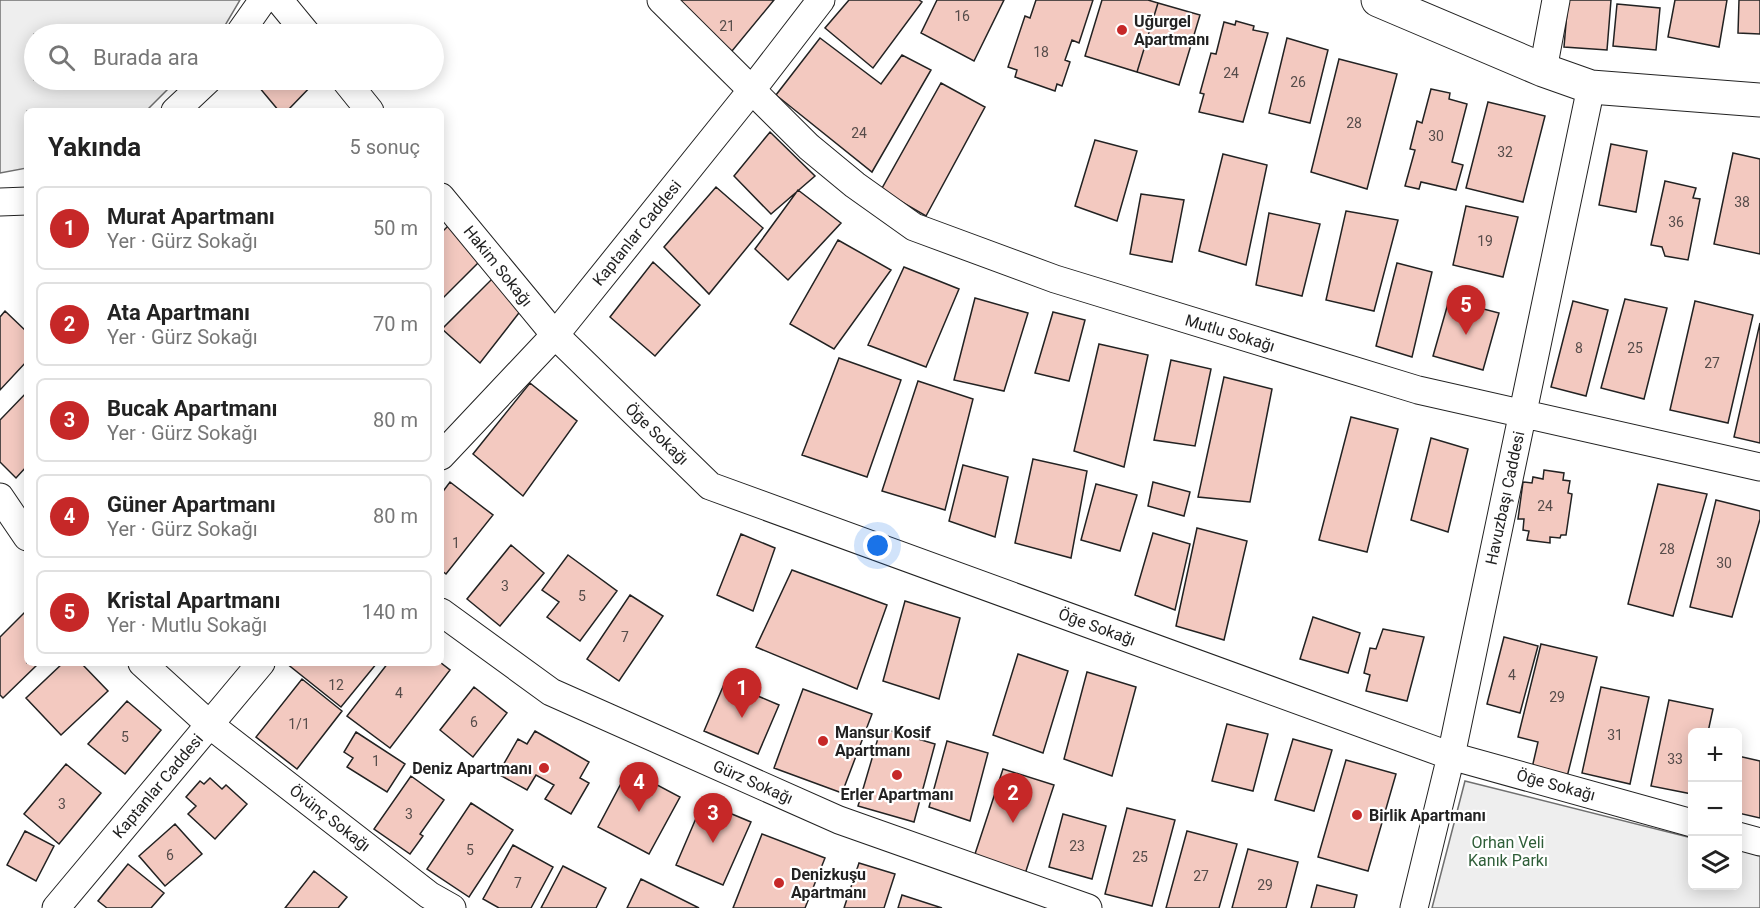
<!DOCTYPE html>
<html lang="tr">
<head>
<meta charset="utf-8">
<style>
  :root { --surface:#fff; --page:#f6f6f6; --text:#222; --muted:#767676; --line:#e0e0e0; --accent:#c62828 }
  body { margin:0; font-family:Roboto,sans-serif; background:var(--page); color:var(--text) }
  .controls { position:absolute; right:18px; bottom:18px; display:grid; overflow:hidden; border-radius:9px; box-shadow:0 3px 15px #0003 }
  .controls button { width:54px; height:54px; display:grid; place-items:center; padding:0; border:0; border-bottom:2px solid var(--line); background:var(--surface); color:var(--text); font:30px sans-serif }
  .you { position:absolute; left:878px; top:546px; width:21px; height:21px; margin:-15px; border:4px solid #fff; border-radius:50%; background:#1a73e8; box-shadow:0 0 0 9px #1a73e833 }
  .badge { display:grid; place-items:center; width:39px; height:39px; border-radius:50%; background:var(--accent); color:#fff; font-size:20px; font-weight:700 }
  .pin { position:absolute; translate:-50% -50px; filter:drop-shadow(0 2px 3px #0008) }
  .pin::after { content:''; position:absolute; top:32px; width:21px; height:18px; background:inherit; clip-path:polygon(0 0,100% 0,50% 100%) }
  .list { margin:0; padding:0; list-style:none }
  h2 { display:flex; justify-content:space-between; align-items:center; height:78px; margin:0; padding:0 24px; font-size:26px }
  h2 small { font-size:20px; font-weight:400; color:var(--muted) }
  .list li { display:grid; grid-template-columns:39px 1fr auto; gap:18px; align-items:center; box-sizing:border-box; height:84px; margin:0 12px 12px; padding:0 12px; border:2px solid var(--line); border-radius:9px }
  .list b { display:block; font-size:22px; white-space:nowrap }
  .list p { margin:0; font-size:20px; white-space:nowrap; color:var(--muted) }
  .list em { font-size:20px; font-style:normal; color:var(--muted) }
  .icon { flex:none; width:33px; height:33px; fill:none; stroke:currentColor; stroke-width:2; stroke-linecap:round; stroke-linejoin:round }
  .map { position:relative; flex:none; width:1760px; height:908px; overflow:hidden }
  .search { position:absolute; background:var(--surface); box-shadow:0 3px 15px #0003; left:24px; top:24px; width:420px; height:66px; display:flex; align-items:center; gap:15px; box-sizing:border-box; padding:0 21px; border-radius:33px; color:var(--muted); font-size:22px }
  .panel { position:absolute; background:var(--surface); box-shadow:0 3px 15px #0003; left:24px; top:108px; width:420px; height:558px; border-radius:9px }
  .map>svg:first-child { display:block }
  .green { fill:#eee; stroke:#6f6f6f; stroke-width:1.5 }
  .building { fill:#f3c9c0; stroke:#222; stroke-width:1.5 }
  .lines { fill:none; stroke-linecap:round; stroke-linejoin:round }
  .street-casing { stroke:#222; stroke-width:29 }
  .secondary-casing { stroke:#222; stroke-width:35 }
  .street { stroke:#fff; stroke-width:27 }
  .secondary { stroke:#fff; stroke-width:33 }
  .poi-dot { fill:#c62828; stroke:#fff; stroke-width:2 }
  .labels { text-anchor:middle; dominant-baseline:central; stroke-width:4.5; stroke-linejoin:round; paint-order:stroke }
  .number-label { font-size:14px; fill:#564c4a }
  .poi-label { font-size:16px; font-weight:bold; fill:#222; stroke:#fff; text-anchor:start }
  .street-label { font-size:16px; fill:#222; stroke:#fff }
  .park-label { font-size:16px; fill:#2f5e38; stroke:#fff }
</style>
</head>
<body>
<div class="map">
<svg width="1760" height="908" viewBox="0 0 1760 908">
  <rect width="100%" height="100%" fill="#fff"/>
  <path class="green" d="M0,0H240L220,34H34V80H177L146,111H27V168L0,173Z
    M1465,781L1692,838V886H1738V849L1760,855V908H1432Z"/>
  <path class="building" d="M672,0H774L732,51Z
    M849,0H919L922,2L873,68L825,28Z
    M937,0H1004L974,61L921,33Z
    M1036,0H1093L1079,43L1072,40L1065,60L1070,62L1062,86L1057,84L1055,91L1015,77L1017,70L1008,67L1025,16L1030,18Z
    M1102,0H1148L1158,3L1137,72L1085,56Z
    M1568,0H1611L1607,50L1564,47Z
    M1675,0H1727L1719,47L1668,37Z
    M1739,0H1760V34L1738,33Z
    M1158,3L1200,15L1179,85L1137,72Z
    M1617,4L1660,8L1656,50L1613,46Z
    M1236,21L1254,26L1253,30L1268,33L1243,122L1199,112L1204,94L1200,93L1211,53L1216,54L1224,22L1235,25Z
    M820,38L881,84L902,55L931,70L872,172L776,95Z
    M1287,38L1328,50L1310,123L1269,113Z
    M1339,59L1397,74L1367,189L1311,172Z
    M253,80H317L287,111H279Z
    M941,83L985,107L926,216L881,190Z
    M1431,89L1450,93L1449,99L1467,104L1452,162L1463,165L1456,190L1421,182L1419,189L1405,186L1415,150L1410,149L1417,121L1422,123Z
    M1488,102L1545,116L1523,202L1466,188Z
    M770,132L815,176L771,214L734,176Z
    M1095,140L1137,151L1117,221L1075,206Z
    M1611,144L1647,151L1636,212L1599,205Z
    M1733,153L1760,159V254L1714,244Z
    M1223,154L1267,165L1246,265L1199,251Z
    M1665,181L1696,188L1693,198L1700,199L1688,260L1665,256L1662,247L1651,245Z
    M716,187L763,228L709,294L664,247Z
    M798,190L841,223L788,280L755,249Z
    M1141,194L1184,200L1172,262L1130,254Z
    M1466,206L1518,217L1503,277L1453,265Z
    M1346,211L1398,220L1374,311L1326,300Z
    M1269,213L1320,224L1302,296L1256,285Z
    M453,221L483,258L441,300V233Z
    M838,240L891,270L834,349L790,324Z
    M653,262L700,305L655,356L610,317Z
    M1397,263L1432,272L1412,357L1376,346Z
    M904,267L959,289L926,367L868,345Z
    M495,276L522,309L480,363L442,329Z
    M975,298L1028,313L1004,391L954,380Z
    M1625,299L1667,308L1644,399L1601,388Z
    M1449,300L1499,313L1483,370L1433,356Z
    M1573,301L1608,310L1586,396L1551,387Z
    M1695,301L1753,315L1728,423L1670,410Z
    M5,311L27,332V361L0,390V317Z
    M1053,312L1085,320L1069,381L1035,373Z
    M1760,323V443L1734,437Z
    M1099,344L1148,355L1124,467L1074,451Z
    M839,358L901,380L867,477L802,455Z
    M1171,360L1211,369L1195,446L1154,440Z
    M1224,377L1272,389L1250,502L1198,497Z
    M918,381L973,399L945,510L882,491Z
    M530,383L577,421L523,496L473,454Z
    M27,392V466L16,478L0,462V420Z
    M1351,417L1398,429L1367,552L1319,540Z
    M1431,438L1468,449L1448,532L1411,520Z
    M1033,459L1087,471L1071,558L1015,543Z
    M963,465L1008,477L995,537L949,521Z
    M1544,470L1564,473L1563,480L1570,481L1568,493L1572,494L1566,535H1561L1560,538L1550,537V543L1527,540L1529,531L1523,530L1524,519H1518L1523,482L1532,483L1533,477L1543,479Z
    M450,482L493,515L446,574L441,570V494Z
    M1153,482L1190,492L1184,516L1148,506Z
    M1096,484L1137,495L1120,551L1081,540Z
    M1658,484L1707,494L1673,616L1628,604Z
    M1716,500L1760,511V519L1732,617L1690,607Z
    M1197,528L1247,541L1224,640L1176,626Z
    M1153,533L1190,544L1175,610L1135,595Z
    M741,534L775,548L753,611L717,595Z
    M511,545L544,573L500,626L467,599Z
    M568,555L617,591L580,641L547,617L559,602L542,590Z
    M792,570L887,605L857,689L756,647Z
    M630,595L663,616L619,681L587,659Z
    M905,601L960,618L939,699L883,681Z
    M25,612L27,614V663H39L3,698L0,695V637Z
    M1313,617L1360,633L1348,673L1300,659Z
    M1383,629L1424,637L1407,701L1366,691L1370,675L1364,673L1370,648L1376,649Z
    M1504,637L1538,646L1520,713L1487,704Z
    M1541,644L1597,657L1567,777L1532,768L1538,742L1518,737Z
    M1018,654L1068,671L1043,753L993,735Z
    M63,663H81L108,691L61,735L26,698Z
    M286,663H377L341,707Z
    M388,663H441L450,670L390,748L347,716Z
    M1087,672L1136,687L1112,776L1064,759Z
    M302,679L342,711L297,769L256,737Z
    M725,682L779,705L758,754L704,731Z
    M474,687L507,713L473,757L440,730Z
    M1601,687L1649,697L1630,784L1582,773Z
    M803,689L872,714L842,793L774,768Z
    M1669,700L1713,709L1708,732H1692V794L1651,786Z
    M127,701L161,730L125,774L88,744Z
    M1227,724L1268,734L1253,791L1212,781Z
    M881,728L935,744L914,822L858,806Z
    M535,731L589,762L580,778L589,783L571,814L545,799L554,785L536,775L527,790L498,774L518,739L527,744Z
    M356,732L405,764L387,792L347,767L353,758L344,752Z
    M1293,739L1332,750L1314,811L1275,800Z
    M947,741L988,753L970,821L929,807Z
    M1738,756L1760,761V818L1738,813Z
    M1346,760L1396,774L1368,871L1318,857Z
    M66,764L101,793L59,844L24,814Z
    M1003,769L1054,785L1024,877L973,860Z
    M411,776L444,800L420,834L423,836L410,854L374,829Z
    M625,776L643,786L646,779L680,797L649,854L598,827Z
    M210,778L222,789L226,785L247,804L215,839L188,814L196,806L186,797L200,781L204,784Z
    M703,802L751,822L723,885L676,865Z
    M471,803L513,830L469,897L427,869Z
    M1127,808L1175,820L1152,906L1105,894Z
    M1063,814L1106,826L1092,879L1049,867Z
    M175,824L202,854L165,886L139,856Z
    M25,831L54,846L36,881L7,865Z
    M1187,831L1237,844L1219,908H1166Z
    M762,834L825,858L805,908H733Z
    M513,845L553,867L531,908H499L483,899Z
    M1248,849L1298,862L1286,908H1232Z
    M859,863L895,874L884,908H844Z
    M128,864L164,893L151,908H107L98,901Z
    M563,866L606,888L596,908H541Z
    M314,871L347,897L338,908H285Z
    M641,879L699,908H627Z
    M1317,885L1357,895L1354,908H1311Z
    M902,895L942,908H898Z"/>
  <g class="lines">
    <g class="street-casing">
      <path id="street" d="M279,0L307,34
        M661,0L809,147L855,185L914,227L1055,279L1418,390L1760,467
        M239,34L263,0
        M1543,70L1556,0
        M345,80L370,111
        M175,111L208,80
        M441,197L555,335L710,486L1451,756L1692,823
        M0,202L27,201
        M441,456L555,335L751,91L821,0
        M0,497L27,537
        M441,612L551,692L839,820L1088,908
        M142,663L210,725L429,895L452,908
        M1738,836L1760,842
        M56,908L261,663
        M1414,908L1451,756L1591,87"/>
    </g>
    <g class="secondary-casing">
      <path id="secondary" d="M1378,0L1543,70L1591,87L1760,100"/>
    </g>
    <use href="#street" class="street"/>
    <use href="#secondary" class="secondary"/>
  </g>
  <g class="poi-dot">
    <circle cx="1122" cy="30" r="6"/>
    <circle cx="823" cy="741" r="6"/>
    <circle cx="544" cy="768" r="6"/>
    <circle cx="897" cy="775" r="6"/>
    <circle cx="1357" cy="815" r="6"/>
    <circle cx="779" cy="883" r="6"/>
  </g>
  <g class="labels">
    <g class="number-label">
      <text x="962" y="16">16</text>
      <text x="727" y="26">21</text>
      <text x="1041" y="52">18</text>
      <text x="1231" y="73">24</text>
      <text x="1298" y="82">26</text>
      <text x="1354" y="123">28</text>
      <text x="859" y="133">24</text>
      <text x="1436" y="136">30</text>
      <text x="1505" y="152">32</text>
      <text x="1742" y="202">38</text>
      <text x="1676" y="222">36</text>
      <text x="1485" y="241">19</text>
      <text x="1579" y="348">8</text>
      <text x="1635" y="348">25</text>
      <text x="1712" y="363">27</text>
      <text x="1545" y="506">24</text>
      <text x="456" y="543">1</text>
      <text x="1667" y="549">28</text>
      <text x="1724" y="563">30</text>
      <text x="505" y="586">3</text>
      <text x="582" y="596">5</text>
      <text x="625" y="637">7</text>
      <text x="1512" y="675">4</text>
      <text x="336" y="685">12</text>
      <text x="399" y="693">4</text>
      <text x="1557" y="697">29</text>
      <text x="474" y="722">6</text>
      <text x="299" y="724">1/1</text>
      <text x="1615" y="735">31</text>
      <text x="125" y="737">5</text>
      <text x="1675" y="759">33</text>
      <text x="376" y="761">1</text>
      <text x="62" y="804">3</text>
      <text x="409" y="814">3</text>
      <text x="1077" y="846">23</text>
      <text x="470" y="850">5</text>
      <text x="170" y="855">6</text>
      <text x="1140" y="857">25</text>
      <text x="1201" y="876">27</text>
      <text x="518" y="883">7</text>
      <text x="1265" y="885">29</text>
    </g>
    <g class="poi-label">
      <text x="1134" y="21">Uḡurgel<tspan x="1134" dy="18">Apartmanı</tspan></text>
      <text x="835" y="732">Mansur Kosif<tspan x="835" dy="18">Apartmanı</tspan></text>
      <text x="532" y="768" text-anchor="end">Deniz Apartmanı</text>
      <text x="897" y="794" text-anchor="middle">Erler Apartmanı</text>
      <text x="1369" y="815">Birlik Apartmanı</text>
      <text x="791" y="874">Denizkuşu<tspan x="791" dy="18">Apartmanı</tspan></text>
    </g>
    <g class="street-label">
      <text transform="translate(637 233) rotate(-51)">Kaptanlar Caddesi</text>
      <text transform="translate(498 266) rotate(51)">Hakim Sokağı</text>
      <text transform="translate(1230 333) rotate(17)">Mutlu Sokağı</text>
      <text transform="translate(657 434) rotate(44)">Öḡe Sokağı</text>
      <text transform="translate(1505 498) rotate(-78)">Havuzbaşı Caddesi</text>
      <text transform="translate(1097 627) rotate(20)">Öḡe Sokağı</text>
      <text transform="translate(753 782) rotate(24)">Gürz Sokağı</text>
      <text transform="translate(1556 785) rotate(15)">Öḡe Sokağı</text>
      <text transform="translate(158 786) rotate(-50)">Kaptanlar Caddesi</text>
      <text transform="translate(330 818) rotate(38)">Övünç Sokağı</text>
    </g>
    <g class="park-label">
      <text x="1508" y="842">Orhan Veli<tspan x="1508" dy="18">Kanık Parkı</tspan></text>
    </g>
  </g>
</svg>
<div class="controls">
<button>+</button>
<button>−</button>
<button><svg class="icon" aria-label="layers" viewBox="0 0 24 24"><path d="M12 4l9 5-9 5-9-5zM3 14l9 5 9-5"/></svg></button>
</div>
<div class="you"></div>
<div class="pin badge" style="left:742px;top:718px">1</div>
<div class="pin badge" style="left:1013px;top:823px">2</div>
<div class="pin badge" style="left:713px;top:843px">3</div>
<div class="pin badge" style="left:639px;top:812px">4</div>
<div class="pin badge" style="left:1466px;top:335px">5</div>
<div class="search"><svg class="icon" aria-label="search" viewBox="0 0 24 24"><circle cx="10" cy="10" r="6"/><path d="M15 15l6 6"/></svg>Burada ara</div>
<section class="panel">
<h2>Yakında<small>5 sonuç</small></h2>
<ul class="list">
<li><span class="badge">1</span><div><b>Murat Apartmanı</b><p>Yer · Gürz Sokağı</p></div><em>50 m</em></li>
<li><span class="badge">2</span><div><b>Ata Apartmanı</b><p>Yer · Gürz Sokağı</p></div><em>70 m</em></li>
<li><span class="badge">3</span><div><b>Bucak Apartmanı</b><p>Yer · Gürz Sokağı</p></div><em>80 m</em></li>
<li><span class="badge">4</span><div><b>Güner Apartmanı</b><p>Yer · Gürz Sokağı</p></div><em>80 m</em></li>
<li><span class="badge">5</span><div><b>Kristal Apartmanı</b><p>Yer · Mutlu Sokağı</p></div><em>140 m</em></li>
</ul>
</section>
</div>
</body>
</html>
